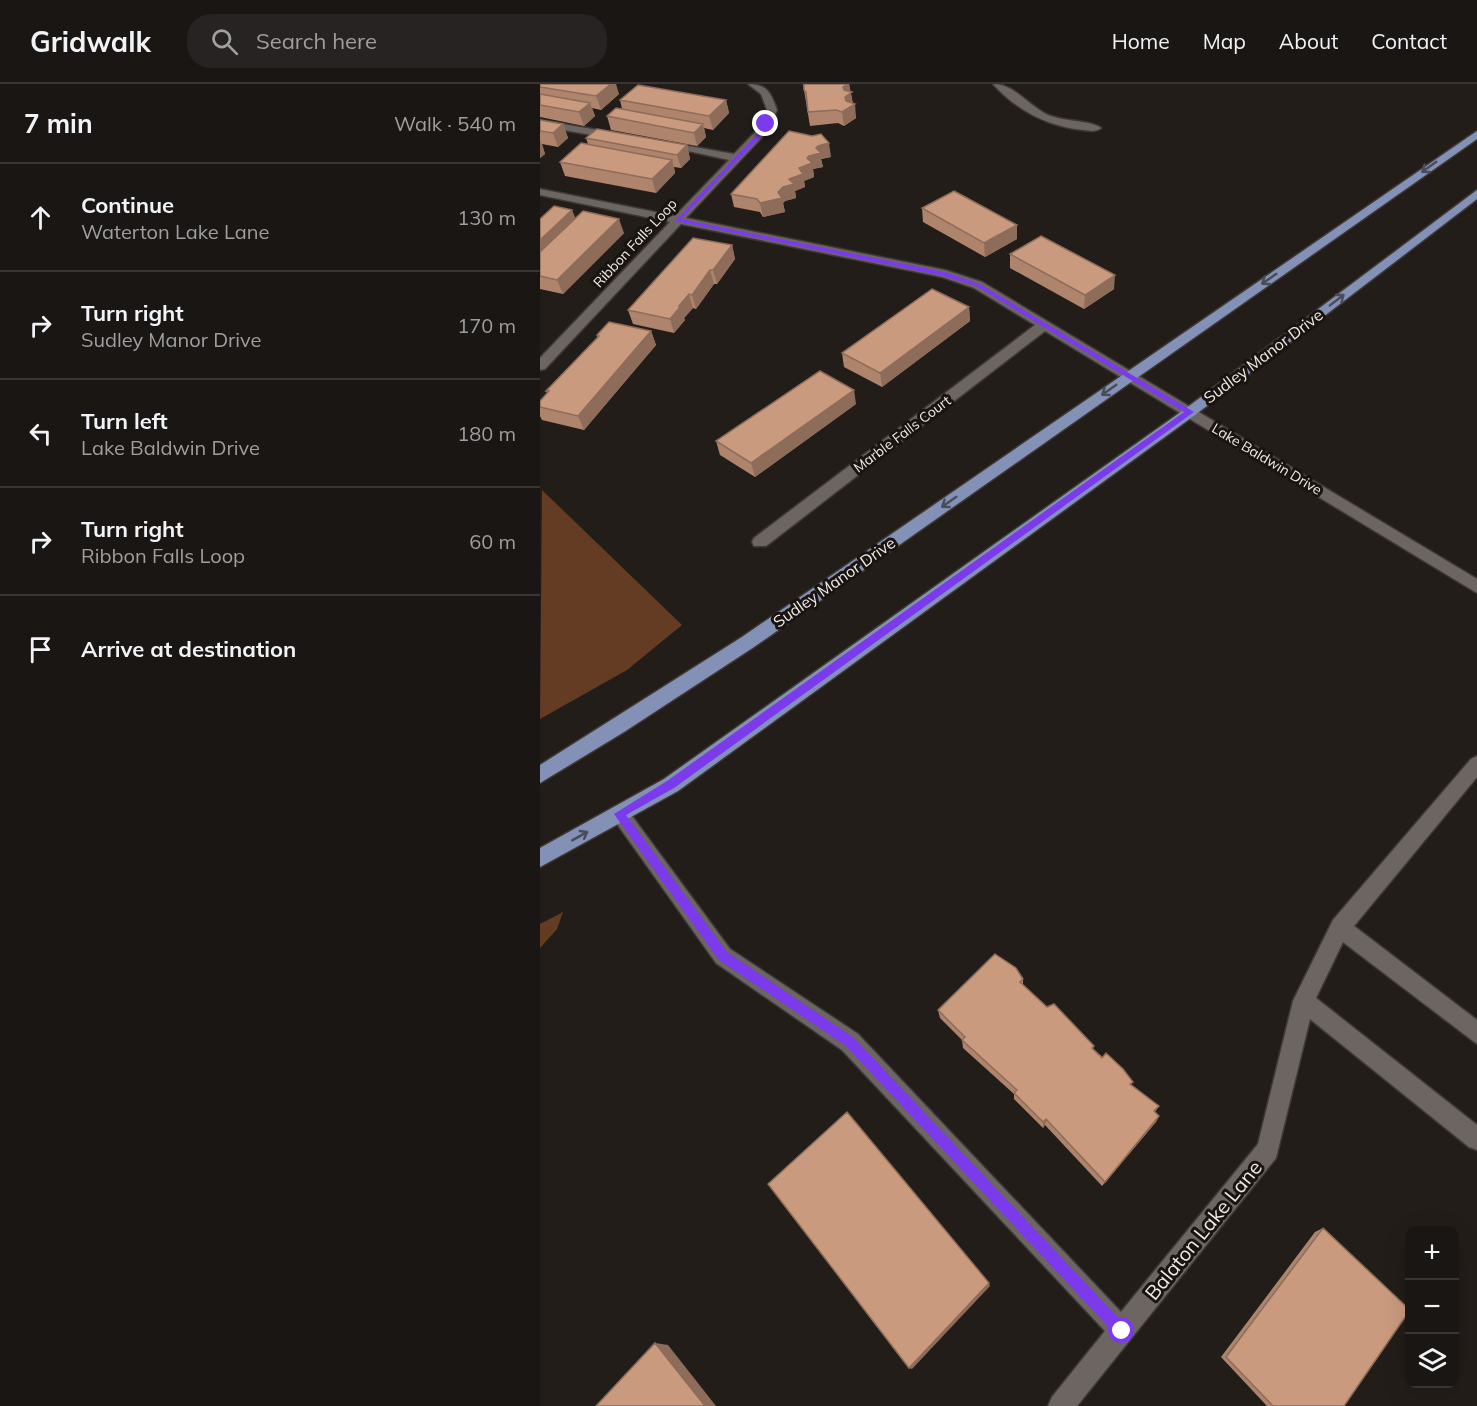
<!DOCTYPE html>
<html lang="en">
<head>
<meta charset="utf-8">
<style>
  :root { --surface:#1a1614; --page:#272322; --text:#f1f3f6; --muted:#9f9fa0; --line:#383534 }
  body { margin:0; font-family:Mulish,sans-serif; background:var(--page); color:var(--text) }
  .controls { position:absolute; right:18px; bottom:18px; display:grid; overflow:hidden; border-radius:12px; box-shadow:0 6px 24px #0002 }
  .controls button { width:54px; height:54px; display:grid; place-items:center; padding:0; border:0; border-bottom:2px solid var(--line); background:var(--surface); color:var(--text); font:30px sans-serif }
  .stop { position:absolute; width:18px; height:18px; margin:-14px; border:4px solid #7c3aed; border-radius:50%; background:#fff }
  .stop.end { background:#7c3aed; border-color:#fff; box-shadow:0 2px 6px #0008 }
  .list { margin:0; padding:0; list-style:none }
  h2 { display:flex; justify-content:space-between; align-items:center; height:78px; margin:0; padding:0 24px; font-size:26px }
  h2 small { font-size:20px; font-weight:400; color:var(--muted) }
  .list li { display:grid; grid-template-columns:39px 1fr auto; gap:18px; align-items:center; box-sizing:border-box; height:108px; padding:0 24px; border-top:2px solid var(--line) }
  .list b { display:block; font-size:22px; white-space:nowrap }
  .list p { margin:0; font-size:20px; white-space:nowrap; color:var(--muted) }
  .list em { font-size:20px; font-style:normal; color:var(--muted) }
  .icon { flex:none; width:33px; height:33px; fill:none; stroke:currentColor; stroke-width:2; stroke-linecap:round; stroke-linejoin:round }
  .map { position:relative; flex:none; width:937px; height:1322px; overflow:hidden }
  header { display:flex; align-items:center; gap:36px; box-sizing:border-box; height:84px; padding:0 30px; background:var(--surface); border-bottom:2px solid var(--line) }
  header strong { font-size:28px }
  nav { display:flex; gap:33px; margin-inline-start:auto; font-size:21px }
  .search { width:420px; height:54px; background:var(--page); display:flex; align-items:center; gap:15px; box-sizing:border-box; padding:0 21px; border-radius:24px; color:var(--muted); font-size:22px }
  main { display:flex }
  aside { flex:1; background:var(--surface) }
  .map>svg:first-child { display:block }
  .forest { fill:#643b23 }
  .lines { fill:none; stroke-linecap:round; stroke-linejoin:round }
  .minor-casing { stroke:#3e3937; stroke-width:3 }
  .major-casing { stroke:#3e3937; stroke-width:3 }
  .minor { fill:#6d6561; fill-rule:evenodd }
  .major { fill:#8391b6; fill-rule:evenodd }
  .wall { fill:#ae846d }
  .shaded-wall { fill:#8d6c59 }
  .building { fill:#ca9a7f; stroke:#8d6c59; stroke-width:1.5 }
  .oneway { stroke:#494c5b }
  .route { fill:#7c3aed }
  .labels { text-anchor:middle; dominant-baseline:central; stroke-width:6; stroke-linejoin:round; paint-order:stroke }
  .far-street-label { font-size:14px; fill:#efeae8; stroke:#1a1411 }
  .street-label { font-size:16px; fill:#efeae8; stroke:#1a1411 }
  .near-street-label { font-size:20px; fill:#efeae8; stroke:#1a1411 }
</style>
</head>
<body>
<header>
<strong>Gridwalk</strong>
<div class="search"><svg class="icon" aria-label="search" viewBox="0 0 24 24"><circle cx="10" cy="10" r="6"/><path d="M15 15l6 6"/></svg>Search here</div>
<nav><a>Home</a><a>Map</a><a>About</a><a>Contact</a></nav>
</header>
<main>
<aside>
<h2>7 min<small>Walk · 540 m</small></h2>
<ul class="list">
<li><svg class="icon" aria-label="ahead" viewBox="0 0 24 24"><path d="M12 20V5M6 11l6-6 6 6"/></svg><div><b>Continue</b><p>Waterton Lake Lane</p></div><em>130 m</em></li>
<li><svg class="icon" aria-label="right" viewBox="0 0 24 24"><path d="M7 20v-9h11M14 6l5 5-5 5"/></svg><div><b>Turn right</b><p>Sudley Manor Drive</p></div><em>170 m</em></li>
<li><svg class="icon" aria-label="left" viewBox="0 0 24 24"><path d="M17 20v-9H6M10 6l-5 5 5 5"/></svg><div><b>Turn left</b><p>Lake Baldwin Drive</p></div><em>180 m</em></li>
<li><svg class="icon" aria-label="right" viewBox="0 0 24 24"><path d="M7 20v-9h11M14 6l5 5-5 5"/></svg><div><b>Turn right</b><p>Ribbon Falls Loop</p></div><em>60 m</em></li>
<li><svg class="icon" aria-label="arrive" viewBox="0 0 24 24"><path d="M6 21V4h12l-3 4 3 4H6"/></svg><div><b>Arrive at destination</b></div></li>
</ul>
</aside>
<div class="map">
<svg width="937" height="1322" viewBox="0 0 937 1322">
  <rect width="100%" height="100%" fill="#231d1a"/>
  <path class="forest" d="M2,406L142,541L87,586L0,635Z
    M23,828L17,845L0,864V840Z"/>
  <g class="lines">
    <g class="minor-casing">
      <path id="minor" d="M208,0C227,0 231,9 237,26L226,49L146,134L405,186L442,198L937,495V509L505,247L226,462H214L212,458L214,454L495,241L434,204L402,193L141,140L5,285L0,286V274L130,138L0,111V105L135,132L189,76L121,61L126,58L194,70L217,46L227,26L221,10Z
        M453,0C474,0 488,21 506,30C522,38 551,36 561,44C556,48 551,47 544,46C509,43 476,26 453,0Z
        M0,36L75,49L80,52L75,55L0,42Z
        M937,672V693L814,842L937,936V960L803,858L776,914L937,1041V1066L929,1063L770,935L736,1074L537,1322H508L512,1313L565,1247L302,966L176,879L70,730L72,724L79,722L86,724L190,865L318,950L581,1228L718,1060L753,917L793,836L931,675Z"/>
    </g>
    <g class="major-casing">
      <path id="major" d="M937,47V55L214,563L84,648L0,699V681L202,553Z
        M937,106V115L655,331L138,707L0,783V764L124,695L645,325Z"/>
    </g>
    <use href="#minor" class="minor"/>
    <use href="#major" class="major"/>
  </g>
  <path class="wall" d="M0,0L79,10L61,26L52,24L55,32L44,42L0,33Z
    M263,0H309L316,34L304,42L298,39L270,42Z
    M80,16H186L189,29L173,46L164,44L166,53L157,62L71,46L67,32L82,25Z
    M0,36L23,40L28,54L18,63L2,60L5,70L0,74Z
    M249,47L291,73L281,75L283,83L273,85L274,93L264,97L265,103L255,107L256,114L245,117L243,119L245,128L223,133L220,128L194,123L191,110Z
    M46,54L147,61L150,75L141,84L134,83L135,89L116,109L25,92L20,78L48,60Z
    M382,124L477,155L445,173L383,138Z
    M36,134L84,149L23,210L0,205V135Z
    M192,161L195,175L177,200H174L156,225L153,224L144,234L145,236L134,249L93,240L88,226Z
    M470,170L574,205L544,225L470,184Z
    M429,223L430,237L342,303L304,283L302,269Z
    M111,247L116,261L44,346L2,336L0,332V317L7,309L6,307L57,254V251Z
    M316,320L215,393L180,371L176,357Z
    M483,895V901L507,923L554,962L553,965L593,998L591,1001L619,1022L615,1028L619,1032L616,1038L562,1102L505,1041L503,1044L474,1015V1010L423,964L422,956L400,934L398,926Z
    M783,1144L804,1322H727L681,1273L775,1148Z"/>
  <path class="shaded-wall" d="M71,0H76L79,10L61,26L56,12Z
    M302,0H309L313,21L315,20L316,34L304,42L302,28Z
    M186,16L189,29L173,46L169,32Z
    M50,19L55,32L44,42L39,28Z
    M23,40L28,54L18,63L13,49Z
    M163,40L166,53L157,62L154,49Z
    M0,56L5,70L0,74Z
    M289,59L291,73L281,75L283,83L273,85L274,93L264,97L265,103L255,107L256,114L245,117L243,119L245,128L223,133L220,119L238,108L278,62Z
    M147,61L150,75L141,84L137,71Z
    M132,76L135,89L116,109L112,95Z
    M32,126L38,140L0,176V156Z
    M79,135L84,149L23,210L17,196Z
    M477,141V155L445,173L444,159Z
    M192,161L195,175L177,200L173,186Z
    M170,186L174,200L156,225L152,211Z
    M575,191L574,205L544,225L545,211Z
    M149,210L153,224L144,234L145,236L134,249L130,235L139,222Z
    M429,223L430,237L342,303L340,289Z
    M111,247L116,261L44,346L38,332Z
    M314,306L316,320L215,393L211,379Z
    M619,1032L616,1038L562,1102L565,1098Z
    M506,1035L505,1041L503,1044V1038Z
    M449,1199L450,1202L372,1285L369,1284Z
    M115,1259L128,1261L176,1322H165Z"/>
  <path class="building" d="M0,0H71L56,12L0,3Z
    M264,0H308L303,3L304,6L312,8L305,13L306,17L315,20L302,28L296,26L268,28L266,8L264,6Z
    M98,1L186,16L169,32L80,16Z
    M0,10L50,19L39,28L0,21Z
    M76,24L163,40L154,49L67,32Z
    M0,36L23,40L13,49L0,47Z
    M57,45L147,61L137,71L46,54Z
    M249,47L272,52L281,50L289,59L278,62L276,64L281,69L269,72L267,74L272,79L259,84L263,90L249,95L254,100L243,103L238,108L242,114L220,119L217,115L191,110Z
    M41,59L132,76L112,95L20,78Z
    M414,107L477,141L444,159L382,124Z
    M14,122L32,126L0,156V135Z
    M43,127L79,135L17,196L0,192V168Z
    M501,152L575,191L545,211L470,170Z
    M153,154L192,161L173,186H170L152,211L149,210L139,222H141L130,235L88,226Z
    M392,205L429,223L340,289L302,269Z
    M69,238L111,247L38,332L0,323V317L9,307H6L59,252L57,251Z
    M280,287L314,306L211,379L176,357Z
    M455,870L476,884L483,895L480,898L507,923L514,920L554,962L552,964L562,974L566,969L583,985L593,998L590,1000L619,1022L614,1027L619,1032L565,1098L506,1035L503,1038L474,1009L477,1006L422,956L425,953L398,926Z
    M307,1028L449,1199L369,1284L228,1100Z
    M783,1144L870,1226L804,1322H733L686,1273Z
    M115,1259L165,1322H56Z"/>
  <defs><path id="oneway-shaft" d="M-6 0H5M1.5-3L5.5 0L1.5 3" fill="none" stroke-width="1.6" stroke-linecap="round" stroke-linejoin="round" transform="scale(1.5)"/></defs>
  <g class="oneway">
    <use href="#oneway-shaft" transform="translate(889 83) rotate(145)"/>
    <use href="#oneway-shaft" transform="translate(729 195) rotate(145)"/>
    <use href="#oneway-shaft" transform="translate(797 216) rotate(-37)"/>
    <use href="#oneway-shaft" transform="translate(569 306) rotate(145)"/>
    <use href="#oneway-shaft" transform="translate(409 418) rotate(145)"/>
    <use href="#oneway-shaft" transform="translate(40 752) rotate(-29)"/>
  </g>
  <path class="route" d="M224,38L229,40L225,48L141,135L405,188L440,200L654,328L134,704L86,731L187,868L314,954L586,1242L588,1247L582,1254L577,1252L306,962L179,876L74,730L127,697L644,328L436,202L403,192L135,137L220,47Z"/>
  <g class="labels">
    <g class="far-street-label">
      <text transform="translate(95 159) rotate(-47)">Ribbon Falls Loop</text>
      <text transform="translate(362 350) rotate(-37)">Marble Falls Court</text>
      <text transform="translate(727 375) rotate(31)">Lake Baldwin Drive</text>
    </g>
    <g class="street-label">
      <text transform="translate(723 272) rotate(-37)">Sudley Manor Drive</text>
      <text transform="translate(294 498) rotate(-35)">Sudley Manor Drive</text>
    </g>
    <g class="near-street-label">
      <text transform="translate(663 1146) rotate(-51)">Balaton Lake Lane</text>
    </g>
  </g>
</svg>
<div class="controls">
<button>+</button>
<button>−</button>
<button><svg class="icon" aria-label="layers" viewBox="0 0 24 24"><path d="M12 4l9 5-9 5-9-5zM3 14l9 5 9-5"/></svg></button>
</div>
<div class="stop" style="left:582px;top:1247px"></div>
<div class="stop end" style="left:226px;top:40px"></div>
</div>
</main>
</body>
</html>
